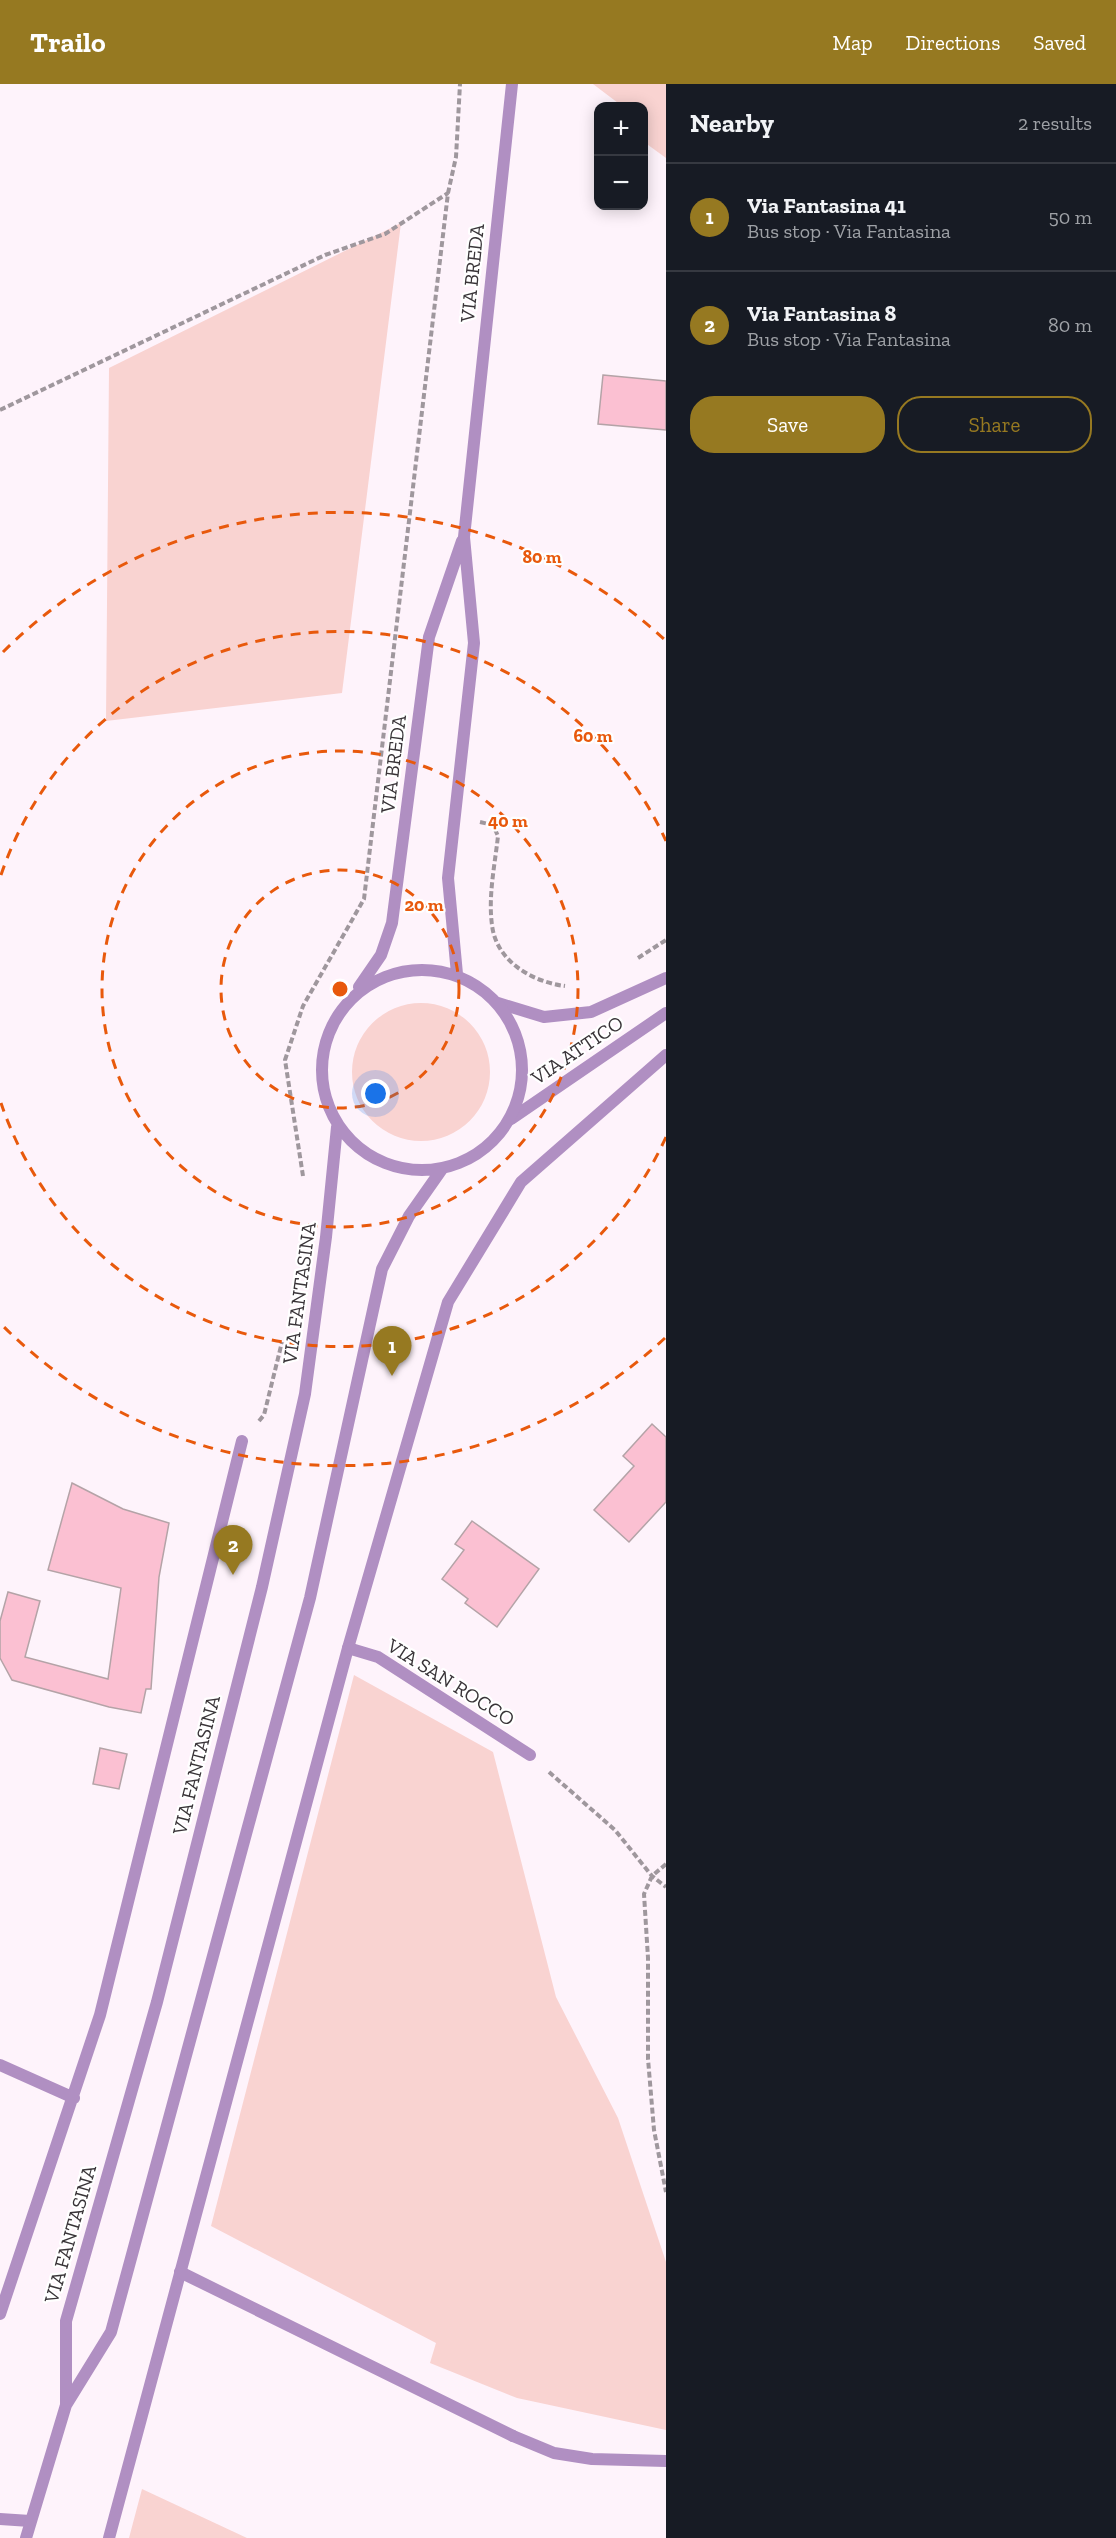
<!DOCTYPE html>
<html lang="en">
<head>
<meta charset="utf-8">
<style>
  :root { --surface:#171b24; --page:#242831; --text:#f1f3f6; --muted:#9ea1a6; --line:#363941; --accent:#967921 }
  body { margin:0; font-family:"Zilla Slab",serif; background:var(--page); color:var(--text) }
  .controls { position:absolute; right:18px; top:18px; display:grid; overflow:hidden; border-radius:12px; box-shadow:0 3px 15px #0003 }
  .controls button { width:54px; height:54px; display:grid; place-items:center; padding:0; border:0; border-bottom:2px solid var(--line); background:var(--surface); color:var(--text); font:30px sans-serif }
  .you { position:absolute; left:376px; top:1010px; width:21px; height:21px; margin:-15px; border:4px solid #fff; border-radius:50%; background:#1a73e8; box-shadow:0 0 0 9px #1a73e833 }
  .badge { display:grid; place-items:center; width:39px; height:39px; border-radius:50%; background:var(--accent); color:#fff; font-size:20px; font-weight:700 }
  .pin { position:absolute; translate:-50% -50px; filter:drop-shadow(0 2px 3px #0008) }
  .pin::after { content:''; position:absolute; top:32px; width:21px; height:18px; background:inherit; clip-path:polygon(0 0,100% 0,50% 100%) }
  .list { margin:0; padding:0; list-style:none }
  h2 { display:flex; justify-content:space-between; align-items:center; height:78px; margin:0; padding:0 24px; font-size:26px }
  h2 small { font-size:20px; font-weight:400; color:var(--muted) }
  .list li { display:grid; grid-template-columns:39px 1fr auto; gap:18px; align-items:center; box-sizing:border-box; height:108px; padding:0 24px; border-top:2px solid var(--line) }
  .list b { display:block; font-size:22px; white-space:nowrap }
  .list p { margin:0; font-size:20px; white-space:nowrap; color:var(--muted) }
  .list em { font-size:20px; font-style:normal; color:var(--muted) }
  .actions { display:flex; gap:12px; padding:18px 24px }
  .actions a { flex:1; padding:14px 0; border:2px solid var(--accent); border-radius:24px; text-align:center; font-size:21px; color:var(--accent) }
  .actions .main { background:var(--accent); color:#fff }
  .map { position:relative; flex:none; width:666px; height:2454px; overflow:hidden }
  header { display:flex; align-items:center; gap:36px; box-sizing:border-box; height:84px; padding:0 30px; background:var(--accent); color:#fff }
  header strong { font-size:28px }
  nav { display:flex; gap:33px; margin-inline-start:auto; font-size:21px }
  main { display:flex }
  aside { flex:1; background:var(--surface) }
  .map>svg:first-child { display:block }
  .green { fill:#f9d3d1 }
  .building { fill:#fbc0d2; stroke:#b4a3a7; stroke-width:1.5 }
  .lines { fill:none; stroke-linecap:round; stroke-linejoin:round }
  .path { stroke:#9f979d; stroke-width:4; stroke-dasharray:6 3; stroke-linecap:butt }
  .service { stroke:#b08fc2; stroke-width:12 }
  .minor { stroke:#b08fc2; stroke-width:12 }
  .tertiary { stroke:#b08fc2; stroke-width:12 }
  .ring { fill:none; stroke:#e8590c; stroke-width:3; stroke-dasharray:10 8 }
  .labels { text-anchor:middle; dominant-baseline:central; stroke-width:4.5; stroke-linejoin:round; paint-order:stroke }
  .street-label { font-size:20px; fill:#393438; stroke:#fff }
  .centre { fill:#e8590c; stroke:#fff; stroke-width:3 }
  .ring-label { font-size:18px; text-anchor:middle; font-weight:bold; fill:#e8590c; stroke:#fff; stroke-width:4.5; stroke-linejoin:round; paint-order:stroke }
</style>
</head>
<body>
<header>
<strong>Trailo</strong>
<nav><a>Map</a><a>Directions</a><a>Saved</a></nav>
</header>
<main>
<div class="map">
<svg width="666" height="2454" viewBox="0 0 666 2454">
  <rect width="100%" height="100%" fill="#fef3fb"/>
  <path class="green" d="M593,0H666V74L644,58V22H622Z
    M401,139L342,609L106,637L109,284Z
    M352 988a69 69 0 1 1 138 0a69 69 0 1 1-138 0Z
    M354,1591L493,1668L556,1913L618,2034L666,2178V2346L517,2314L430,2279L436,2259L211,2142Z
    M142,2405L247,2454H129Z"/>
  <path class="building" d="M603,291L666,297V346L598,340Z
    M652,1340L666,1353V1418L629,1458L594,1426L634,1382L623,1372Z
    M72,1399L123,1425L169,1439L159,1493L151,1605H146L141,1629L109,1623L12,1596L0,1574V1537L8,1508L40,1517L25,1573L108,1595L121,1504L48,1486Z
    M472,1437L539,1485L497,1543L465,1519L468,1515L442,1495L464,1466L455,1460Z
    M100,1664L127,1670L119,1705L93,1700Z"/>
  <g class="lines">
    <path class="path" d="M0,326L325,171L385,150L448,109
      M480,738L493,741L498,752C495,780 488,812 492,841C496,877 532,898 565,902
      M638,874L666,856
      M303,1092L285,976L303,922L364,815L448,109L456,73L460,0
      M259,1337L264,1331L282,1258
      M549,1688L615,1746L652,1792L666,1803
      M666,1780L652,1792L644,1810L648,1874V1975L654,2046L666,2108"/>
    <path class="service" d="M513,2352L554,2369L592,2375L666,2377
      M109,2454L348,1564L448,1218L521,1098L666,971"/>
    <path class="minor" d="M498,919L544,933L591,928L666,894
      M511,1035L666,929
      M348,1564L378,1573L530,1671
      M0,1981L74,2014
      M180,2188L513,2352
      M0,2230L100,1931L242,1357
      M0,2435L30,2437"/>
    <path class="tertiary" d="M322 986a100 100 0 1 1 200 0a100 100 0 1 1-200 0Z
      M457,890L448,794L474,559L464,453L512,0
      M359,903L381,871L392,839L429,553L462,457
      M66,2320V2237L157,1918L262,1503L305,1310L326,1153L337,1043
      M26,2454L66,2321L111,2248L310,1514L382,1185L409,1132L442,1085"/>
  </g>
  <g class="ring">
    <circle cx="340" cy="905" r="119"/>
    <circle cx="340" cy="905" r="238"/>
    <path d="M666 1053A358 358 0 0 1 1 1019M1 791A358 358 0 0 1 666 757"/>
    <path d="M665 1254A477 477 0 0 1 3 1242M3 568A477 477 0 0 1 665 556"/>
  </g>
  <g class="labels">
    <g class="street-label">
      <text transform="translate(472 189) rotate(-84)">VIA BREDA</text>
      <text transform="translate(393 680) rotate(-83)">VIA BREDA</text>
      <text transform="translate(577 966) rotate(-34)">VIA ATTICO</text>
      <text transform="translate(299 1209) rotate(-82)">VIA FANTASINA</text>
      <text transform="translate(451 1598) rotate(32)">VIA SAN ROCCO</text>
      <text transform="translate(196 1681) rotate(-76)">VIA FANTASINA</text>
      <text transform="translate(70 2150) rotate(-74)">VIA FANTASINA</text>
    </g>
  </g>
  <circle cx="340" cy="905" r="9" class="centre"/>
  <g class="ring-label">
    <text x="542" y="479">80 m</text>
    <text x="593" y="658">60 m</text>
    <text x="508" y="743">40 m</text>
    <text x="424" y="827">20 m</text>
  </g>
</svg>
<div class="controls">
<button>+</button>
<button>−</button>
</div>
<div class="you"></div>
<div class="pin badge" style="left:392px;top:1292px">1</div>
<div class="pin badge" style="left:233px;top:1491px">2</div>
</div>
<aside>
<h2>Nearby<small>2 results</small></h2>
<ul class="list">
<li><span class="badge">1</span><div><b>Via Fantasina 41</b><p>Bus stop · Via Fantasina</p></div><em>50 m</em></li>
<li><span class="badge">2</span><div><b>Via Fantasina 8</b><p>Bus stop · Via Fantasina</p></div><em>80 m</em></li>
</ul>
<div class="actions"><a class="main">Save</a><a>Share</a></div>
</aside>
</main>
</body>
</html>
